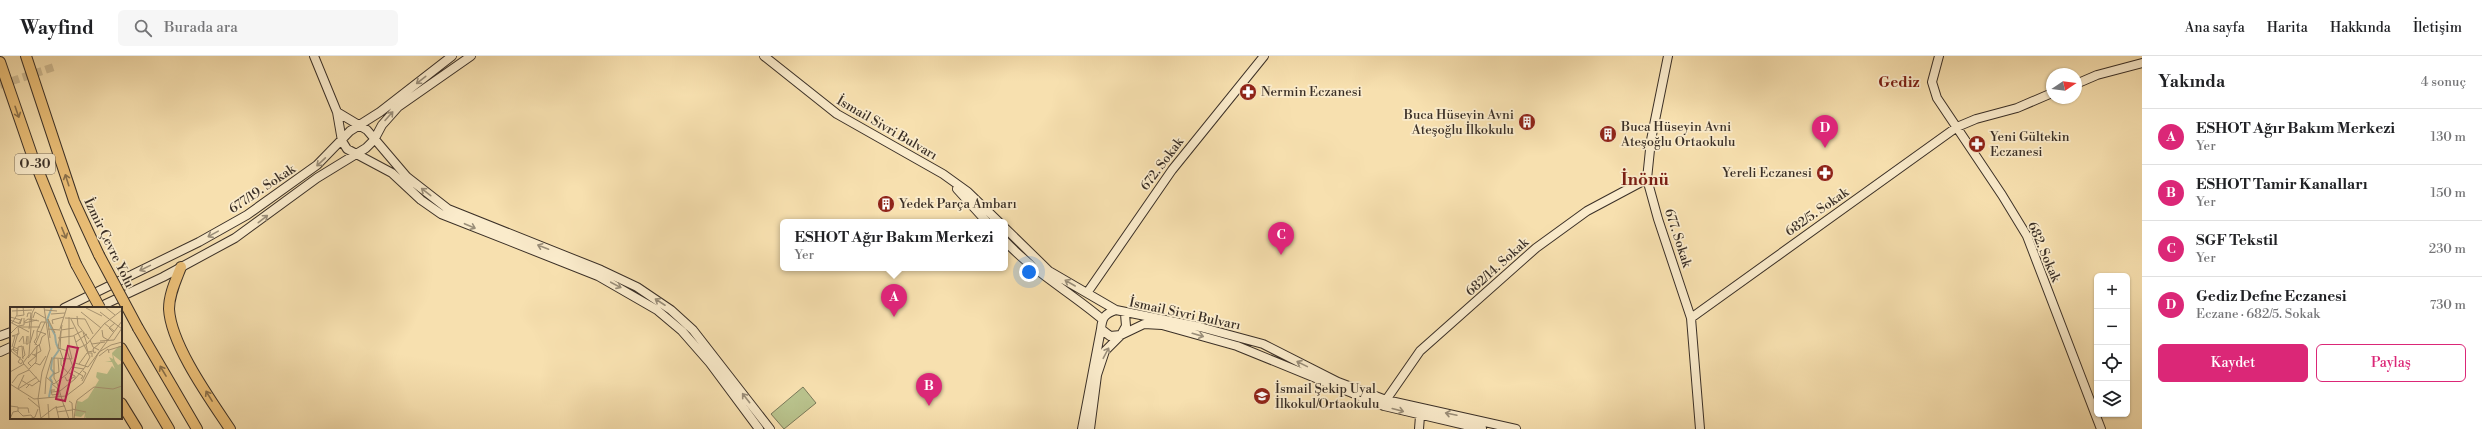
<!DOCTYPE html>
<html lang="tr">
<head>
<meta charset="utf-8">
<style>
  :root { --surface:#fff; --page:#f6f6f6; --text:#202124; --muted:#757577; --line:#e0e0e0; --accent:#db2777 }
  body { margin:0; font-family:"Libre Bodoni",serif; background:var(--page); color:var(--text) }
  .controls { position:absolute; right:12px; bottom:12px; display:grid; overflow:hidden; border-radius:6px; box-shadow:0 1px 3px #0004 }
  .controls button { width:36px; height:36px; display:grid; place-items:center; padding:0; border:0; border-bottom:1px solid var(--line); background:var(--surface); color:var(--text); font:20px sans-serif }
  .compass { position:absolute; left:2046px; top:12px; width:36px; height:36px; border-radius:50%; background:var(--surface); box-shadow:0 1px 3px #0004; rotate:77deg }
  .you { position:absolute; left:1029px; top:216px; width:14px; height:14px; margin:-10px; border:3px solid #fff; border-radius:50%; background:#1a73e8; box-shadow:0 0 0 6px #1a73e833 }
  .badge { display:grid; place-items:center; width:26px; height:26px; border-radius:50%; background:var(--accent); color:#fff; font-size:13px; font-weight:700 }
  .pin { position:absolute; translate:-50% -33px; filter:drop-shadow(0 1px 2px #0008) }
  .pin::after { content:''; position:absolute; top:21px; width:14px; height:12px; background:inherit; clip-path:polygon(0 0,100% 0,50% 100%) }
  .popup { position:absolute; left:780px; top:163px; width:228px; height:52px; box-sizing:border-box; display:grid; place-content:center; border-radius:6px; background:var(--surface); filter:drop-shadow(0 1px 3px #0005); font-size:13px; white-space:nowrap; color:var(--muted) }
  .popup b { font-size:15px; color:var(--text) }
  .popup::after { content:''; position:absolute; left:50%; top:100%; margin-left:-8px; border:8px solid transparent; border-top-color:var(--surface) }
  .list { margin:0; padding:0; list-style:none }
  h2 { display:flex; justify-content:space-between; align-items:center; height:52px; margin:0; padding:0 16px; font-size:17px }
  h2 small { font-size:13px; font-weight:400; color:var(--muted) }
  .list li { display:grid; grid-template-columns:26px 1fr auto; gap:12px; align-items:center; box-sizing:border-box; height:56px; padding:0 16px; border-top:1px solid var(--line) }
  .list b { display:block; font-size:15px; white-space:nowrap }
  .list p { margin:0; font-size:13px; white-space:nowrap; color:var(--muted) }
  .list em { font-size:13px; font-style:normal; color:var(--muted) }
  .actions { display:flex; gap:8px; padding:12px 16px }
  .actions a { flex:1; padding:9px 0; border:1px solid var(--accent); border-radius:6px; text-align:center; font-size:14px; color:var(--accent) }
  .actions .main { background:var(--accent); color:#fff }
  .icon { flex:none; width:22px; height:22px; fill:none; stroke:currentColor; stroke-width:2; stroke-linecap:round; stroke-linejoin:round }
  .map { position:relative; flex:none; width:2142px; height:373px; overflow:hidden }
  header { display:flex; align-items:center; gap:24px; box-sizing:border-box; height:56px; padding:0 20px; background:var(--surface); border-bottom:1px solid var(--line) }
  header strong { font-size:19px }
  nav { display:flex; gap:22px; margin-inline-start:auto; font-size:14px }
  .search { width:280px; height:36px; background:var(--page); display:flex; align-items:center; gap:10px; box-sizing:border-box; padding:0 14px; border-radius:6px; color:var(--muted); font-size:15px }
  main { display:flex }
  aside { flex:1; background:var(--surface) }
  .map>svg:first-child { display:block }
  .green { fill:#b9c38d; stroke:#7a7a5a }
  .lines { fill:none; stroke-linecap:round; stroke-linejoin:round }
  .secondary-tunnel { stroke:#d1bd94; stroke-width:8; stroke-dasharray:8 4; stroke-linecap:butt }
  .secondary-casing { stroke:#3b3027; stroke-width:10 }
  .highway-casing { stroke:#3b3027; stroke-width:12 }
  .secondary { stroke:#faebcb; stroke-width:8 }
  .highway { stroke:#ecc078; stroke-width:10 }
  .highway-bridge-casing { stroke:#3b3027; stroke-width:12; stroke-linecap:butt }
  .highway-bridge { stroke:#ecc078; stroke-width:10 }
  .oneway { stroke:#9a8e79 }
  .oneway2 { stroke:#8b714b }
  .labels { text-anchor:middle; dominant-baseline:central; stroke-width:3.5; stroke-linejoin:round; paint-order:stroke }
  .shield { fill:#faebcb; stroke:#746858; stroke-width:1 }
  .shield-label { font-size:12px; font-weight:bold; fill:#3b3027 }
  .poi-label { font-size:13px; fill:#3b3027; stroke:#faebcb; text-anchor:start }
  .street-label { font-size:13px; fill:#3b3027; stroke:#faebcb }
  .quarter-label { font-size:15px; font-weight:bold; fill:#7a1f14; stroke:#faebcb }
  .district-label { font-size:17px; font-weight:bold; fill:#7a1f14; stroke:#faebcb }
  .inset-river { fill:none; stroke:#9fbbb4; stroke-width:2 }
  .inset-road { fill:none; stroke:#ac9a79; stroke-width:1 }
  .view { fill:#c2185b; fill-opacity:0.15; stroke:#c2185b; stroke-width:2 }
  .inset-edge { fill:none; stroke:#3b3027; stroke-width:2 }
</style>
</head>
<body>
<header>
<strong>Wayfind</strong>
<div class="search"><svg class="icon" aria-label="search" viewBox="0 0 24 24"><circle cx="10" cy="10" r="6"/><path d="M15 15l6 6"/></svg>Burada ara</div>
<nav><a>Ana sayfa</a><a>Harita</a><a>Hakkında</a><a>İletişim</a></nav>
</header>
<main>
<div class="map">
<svg width="2142" height="373" viewBox="0 0 2142 373">
  <rect width="100%" height="100%" fill="#f7e0af"/>
  <filter id="stains"><feTurbulence type="fractalNoise" baseFrequency=".005" numOctaves="4"/><feColorMatrix values="0 0 0 0 .2 0 0 0 0 .09 0 0 0 0 .02 0 0 0 .5 -.17"/></filter>
  <radialGradient id="worn" r=".72"><stop offset=".6" stop-color="#630" stop-opacity="0"/><stop offset="1" stop-color="#630" stop-opacity=".3"/></radialGradient>
  <path class="green" d="M803,331L816,347L784,373L771,358Z"/>
  <g class="lines">
    <path class="secondary-tunnel" d="M0,29L54,11"/>
    <g class="secondary-casing">
      <path id="secondary" d="M314,0L337,56L342,85L347,93L392,117L421,144L441,158L598,220L657,254L682,275L710,307L759,373
        M764,0L837,58L943,118L968,136L999,166
        M1668,0L1651,84L1647,123L1658,163L1691,262L1700,373
        M1939,0L1932,26L1937,42L2002,139L2027,180L2101,373
        M2076,28L2097,19L2142,7
        M337,56L367,74L407,121L448,153L601,214L637,231L671,254L693,274L770,373
        M957,133L987,166
        M1005,172L1049,215L1116,254L1200,271L1263,288L1338,326L1386,344L1516,373
        M1005,185C1034,216 1070,236 1102,263
        M1087,237L1172,114L1264,0
        M64,252L199,186L247,159L317,109L350,75L380,56L452,0
        M97,252L163,221L235,182L317,122L366,92L374,84L382,69L398,51L471,0
        M1116,254C1104,258 1102,262 1101,273L1110,280L1121,279L1126,270L1125,258
        M1691,262L1957,71L1976,63L2017,52L2052,37
        M0,280L11,276
        M0,296L11,291
        M1386,344L1420,295L1536,192L1587,155L1647,123
        M1082,373L1101,273
        M1090,373L1097,319L1105,295L1121,279L1144,268L1162,269L1237,290L1384,350L1482,373
        M1419,373L1420,360"/>
    </g>
    <g class="highway-casing">
      <path id="highway" d="M26,0L74,145L99,199
        M0,6L32,99L76,208
        M181,211C176,224 169,238 169,253C171,289 210,343 230,373
        M138,272L197,373
        M121,292L169,373
        M121,347L137,373"/>
    </g>
    <use href="#secondary" class="secondary"/>
    <use href="#highway" class="highway"/>
    <g class="highway-bridge-casing">
      <path id="highway-bridge" d="M99,199L138,272
        M76,208L100,252"/>
    </g>
    <use href="#highway-bridge" class="highway-bridge"/>
  </g>
  <defs><path id="oneway-shaft" d="M-6 0H5M1.5-3L5.5 0L1.5 3" fill="none" stroke-width="1.6" stroke-linecap="round" stroke-linejoin="round"/></defs>
  <g class="oneway">
    <use href="#oneway-shaft" transform="translate(421 24) rotate(142)"/>
    <use href="#oneway-shaft" transform="translate(389 60) rotate(-48)"/>
    <use href="#oneway-shaft" transform="translate(321 106) rotate(137)"/>
    <use href="#oneway-shaft" transform="translate(426 136) rotate(-142)"/>
    <use href="#oneway-shaft" transform="translate(263 163) rotate(-38)"/>
    <use href="#oneway-shaft" transform="translate(470 170) rotate(23)"/>
    <use href="#oneway-shaft" transform="translate(213 178) rotate(151)"/>
    <use href="#oneway-shaft" transform="translate(543 191) rotate(-159)"/>
    <use href="#oneway-shaft" transform="translate(145 212) rotate(154)"/>
    <use href="#oneway-shaft" transform="translate(1070 227) rotate(-150)"/>
    <use href="#oneway-shaft" transform="translate(616 229) rotate(28)"/>
    <use href="#oneway-shaft" transform="translate(660 246) rotate(-147)"/>
    <use href="#oneway-shaft" transform="translate(1198 279) rotate(16)"/>
    <use href="#oneway-shaft" transform="translate(1106 297) rotate(-62)"/>
    <use href="#oneway-shaft" transform="translate(1302 308) rotate(-154)"/>
    <use href="#oneway-shaft" transform="translate(746 342) rotate(-128)"/>
    <use href="#oneway-shaft" transform="translate(1398 354) rotate(15)"/>
    <use href="#oneway-shaft" transform="translate(1451 358) rotate(-168)"/>
  </g>
  <g class="oneway2">
    <use href="#oneway-shaft" transform="translate(17 56) rotate(71)"/>
    <use href="#oneway-shaft" transform="translate(67 124) rotate(-108)"/>
    <use href="#oneway-shaft" transform="translate(64 177) rotate(68)"/>
    <use href="#oneway-shaft" transform="translate(163 315) rotate(-121)"/>
    <use href="#oneway-shaft" transform="translate(209 340) rotate(-122)"/>
  </g>
  <defs>
    <g id="pharmacy-disc" transform="scale(0.9)"><circle r="9.5" fill="#8f2418" stroke="#faebcb"/><path d="M-2-6h4v4h4v4h-4v4h-4v-4h-4v-4h4Z" fill="#fff"/></g>
    <g id="building-disc" transform="scale(0.9)"><circle r="9.5" fill="#8f2418" stroke="#faebcb"/><path d="M-4-6H4V6H1V3H-1V6H-4ZM-2.5-4.3h1.7v1.8h-1.7ZM.8-4.3h1.7v1.8H.8ZM-2.5-1h1.7V.8h-1.7ZM.8-1h1.7V.8H.8Z" fill="#fff"/></g>
    <g id="school-disc" transform="scale(0.9)"><circle r="9.5" fill="#8f2418" stroke="#faebcb"/><path d="M0-5L7-2L0 1L-7-2ZM-4 1L0 2.5L4 1V4Q0 6-4 4Z" fill="#fff"/></g>
  </defs>
  <g fill-rule="evenodd">
    <use href="#pharmacy-disc" x="1248" y="36"/>
    <use href="#building-disc" x="1527" y="66"/>
    <use href="#building-disc" x="1608" y="78"/>
    <use href="#pharmacy-disc" x="1977" y="88"/>
    <use href="#pharmacy-disc" x="1825" y="117"/>
    <use href="#building-disc" x="886" y="148"/>
    <use href="#school-disc" x="1262" y="340"/>
  </g>
  <g class="labels">
    <rect class="shield" x="15" y="98" width="40" height="20" rx="3"/>
    <g class="shield-label">
      <text x="35" y="108">O-30</text>
    </g>
    <g class="poi-label">
      <text x="1261" y="36">Nermin Eczanesi</text>
      <text x="1514" y="59" text-anchor="end">Buca Hüseyin Avni<tspan x="1514" dy="15">Ateşoğlu İlkokulu</tspan></text>
      <text x="1621" y="71">Buca Hüseyin Avni<tspan x="1621" dy="15">Ateşoğlu Ortaokulu</tspan></text>
      <text x="1990" y="81">Yeni Gültekin<tspan x="1990" dy="15">Eczanesi</tspan></text>
      <text x="1812" y="117" text-anchor="end">Yereli Eczanesi</text>
      <text x="899" y="148">Yedek Parça Ambarı</text>
      <text x="1275" y="333">İsmail Şekip Uyal<tspan x="1275" dy="15">İlkokul/Ortaokulu</tspan></text>
    </g>
    <g class="street-label">
      <text transform="translate(887 72) rotate(30)">İsmail Sivri Bulvarı</text>
      <text transform="translate(1162 108) rotate(-53)">672. Sokak</text>
      <text transform="translate(262 133) rotate(-34)">677/19. Sokak</text>
      <text transform="translate(1817 156) rotate(-35)">682/5. Sokak</text>
      <text transform="translate(1678 182) rotate(72)">677. Sokak</text>
      <text transform="translate(109 187) rotate(64)">İzmir Çevre Yolu</text>
      <text transform="translate(2044 196) rotate(67)">682. Sokak</text>
      <text transform="translate(1497 211) rotate(-42)">682/14. Sokak</text>
      <text transform="translate(1185 258) rotate(12)">İsmail Sivri Bulvarı</text>
    </g>
    <g class="quarter-label">
      <text x="1899" y="26">Gediz</text>
    </g>
    <g class="district-label">
      <text x="1645" y="124">İnönü</text>
    </g>
  </g>
  <g transform="translate(10 251)">
    <rect width="112" height="112" fill="#f7e0af"/>
    <path d="M109,39H112V55L103,48L105,54L108,58L112,56V112H76V109L75,112H74L75,106L71,110L65,109L67,94L72,95L78,91L89,73L86,70L87,65L97,67L102,59L105,62L102,55H95L101,54L99,50L103,52L102,46Z" fill="#b9c38d"/>
    <path class="inset-river" d="M42,0L37,13L45,28L46,36M39,90L42,75L40,71L44,66L41,62L42,53L49,43L46,36"/>
    <path class="inset-road" d="M43,0L57,1M95,0L105,8M76,1L92,9M35,3L47,4M2,4L22,3M71,5L91,21M90,5L112,22M41,7L55,6M7,9L14,8L13,0M67,9L68,18L79,32M0,10L11,13L9,16M17,10L18,6H21L19,22M59,10V40L62,52M23,11L25,5L35,11M55,11L75,12L83,27M61,12L80,50L75,59M0,13L10,17L12,11M0,15L19,25M14,15L18,12L29,14M38,15L40,31M39,15L38,12L45,26M2,16L7,8V0M14,16L27,13M94,16L104,24M43,17L42,13L54,10M52,18L48,41L58,44M9,20H30M38,22L50,23M50,22L57,0M51,23L64,21M92,23L93,30L98,33M27,24L31,15H36M73,25L77,37M103,25L99,21L105,16M8,26L3,43L8,47M0,27L8,19L14,18V11M17,29L16,37H18V29M64,29L68,42M48,31L63,29L72,24M80,33L83,40L89,43M90,34L104,33L112,21M9,35L13,29L14,37M66,35L77,27M20,36L24,23M82,37L95,35M25,38L35,15M76,38L78,45L83,44M2,40L5,29H2L9,27L8,20M3,40L8,42L7,49L11,51M50,42L51,24M8,43V40L12,39L13,52M50,43L54,55M99,43L112,39M8,44L2,42L1,44L13,54L11,57L8,55L10,52M57,44L63,60M86,45L84,46L83,42L90,36M24,48L31,44L29,37M89,49L98,42L99,46M12,51L15,48L13,39M18,51L27,39M44,51V71L47,76M44,51L62,52M51,51V58L58,66M13,56L19,48L22,6L25,0M13,56L31,76M25,56L30,58L36,49M65,56L78,60L112,14M69,57L77,46H82V50M21,59L18,56L26,49L22,47M62,60L74,62M19,62L26,55L27,39H28L30,37L32,30L36,27L27,24V30L24,35L28,39M64,64L73,69L71,72M0,65L14,57M44,67L49,65L48,52M36,70L44,77L57,67L65,55L67,42L77,37L94,17L112,3M55,70L57,74L64,70M65,72L76,59M11,73L19,78L16,81M72,74L76,66L73,64M2,76L8,68L19,63M0,77L24,92L56,89L73,76L89,45L101,38L112,35M19,77L22,79L29,74M42,77L48,82L49,89M8,81L14,68M8,82L27,70M45,83H41L42,88L49,87M42,85L50,84L65,72V69L59,66M35,87L36,71L42,50M18,91L30,101M59,94L62,96L63,112M38,97L39,112M66,97L67,93L84,80L103,82L112,79M54,98L59,112M0,99L8,100V104M46,99L49,112M8,101H18L19,106M62,102L76,105M8,104L13,109L21,108L24,112M47,105L62,103M31,111L44,101L54,99L47,76M0,112L3,105L8,104M19,112L25,110L28,102M31,112L28,92L32,65L40,42L34,0M64,112L66,97"/>
    <path class="view" d="M58,39L68,41L55,94L46,92Z"/>
    <rect width="112" height="112" class="inset-edge"/>
  </g>
  <rect width="100%" height="100%" filter="url(#stains)"/>
  <rect width="100%" height="100%" fill="url(#worn)"/>
</svg>
<div class="controls">
<button>+</button>
<button>−</button>
<button><svg class="icon" aria-label="locate" viewBox="0 0 24 24"><circle cx="12" cy="12" r="6"/><path d="M12 2v4M12 18v4M2 12h4M18 12h4"/></svg></button>
<button><svg class="icon" aria-label="layers" viewBox="0 0 24 24"><path d="M12 4l9 5-9 5-9-5zM3 14l9 5 9-5"/></svg></button>
</div>
<svg class="compass" viewBox="-18 -18 36 36"><path d="M0-13l5 13h-10z" fill="#e53935"/><path d="M0 13l5-13h-10z" fill="#757577"/></svg>
<div class="you"></div>
<div class="pin badge" style="left:894px;top:261px">A</div>
<div class="popup"><b>ESHOT Ağır Bakım Merkezi</b>Yer</div>
<div class="pin badge" style="left:929px;top:350px">B</div>
<div class="pin badge" style="left:1281px;top:199px">C</div>
<div class="pin badge" style="left:1825px;top:92px">D</div>
</div>
<aside>
<h2>Yakında<small>4 sonuç</small></h2>
<ul class="list">
<li><span class="badge">A</span><div><b>ESHOT Ağır Bakım Merkezi</b><p>Yer</p></div><em>130 m</em></li>
<li><span class="badge">B</span><div><b>ESHOT Tamir Kanalları</b><p>Yer</p></div><em>150 m</em></li>
<li><span class="badge">C</span><div><b>SGF Tekstil</b><p>Yer</p></div><em>230 m</em></li>
<li><span class="badge">D</span><div><b>Gediz Defne Eczanesi</b><p>Eczane · 682/5. Sokak</p></div><em>730 m</em></li>
</ul>
<div class="actions"><a class="main">Kaydet</a><a>Paylaş</a></div>
</aside>
</main>
</body>
</html>
